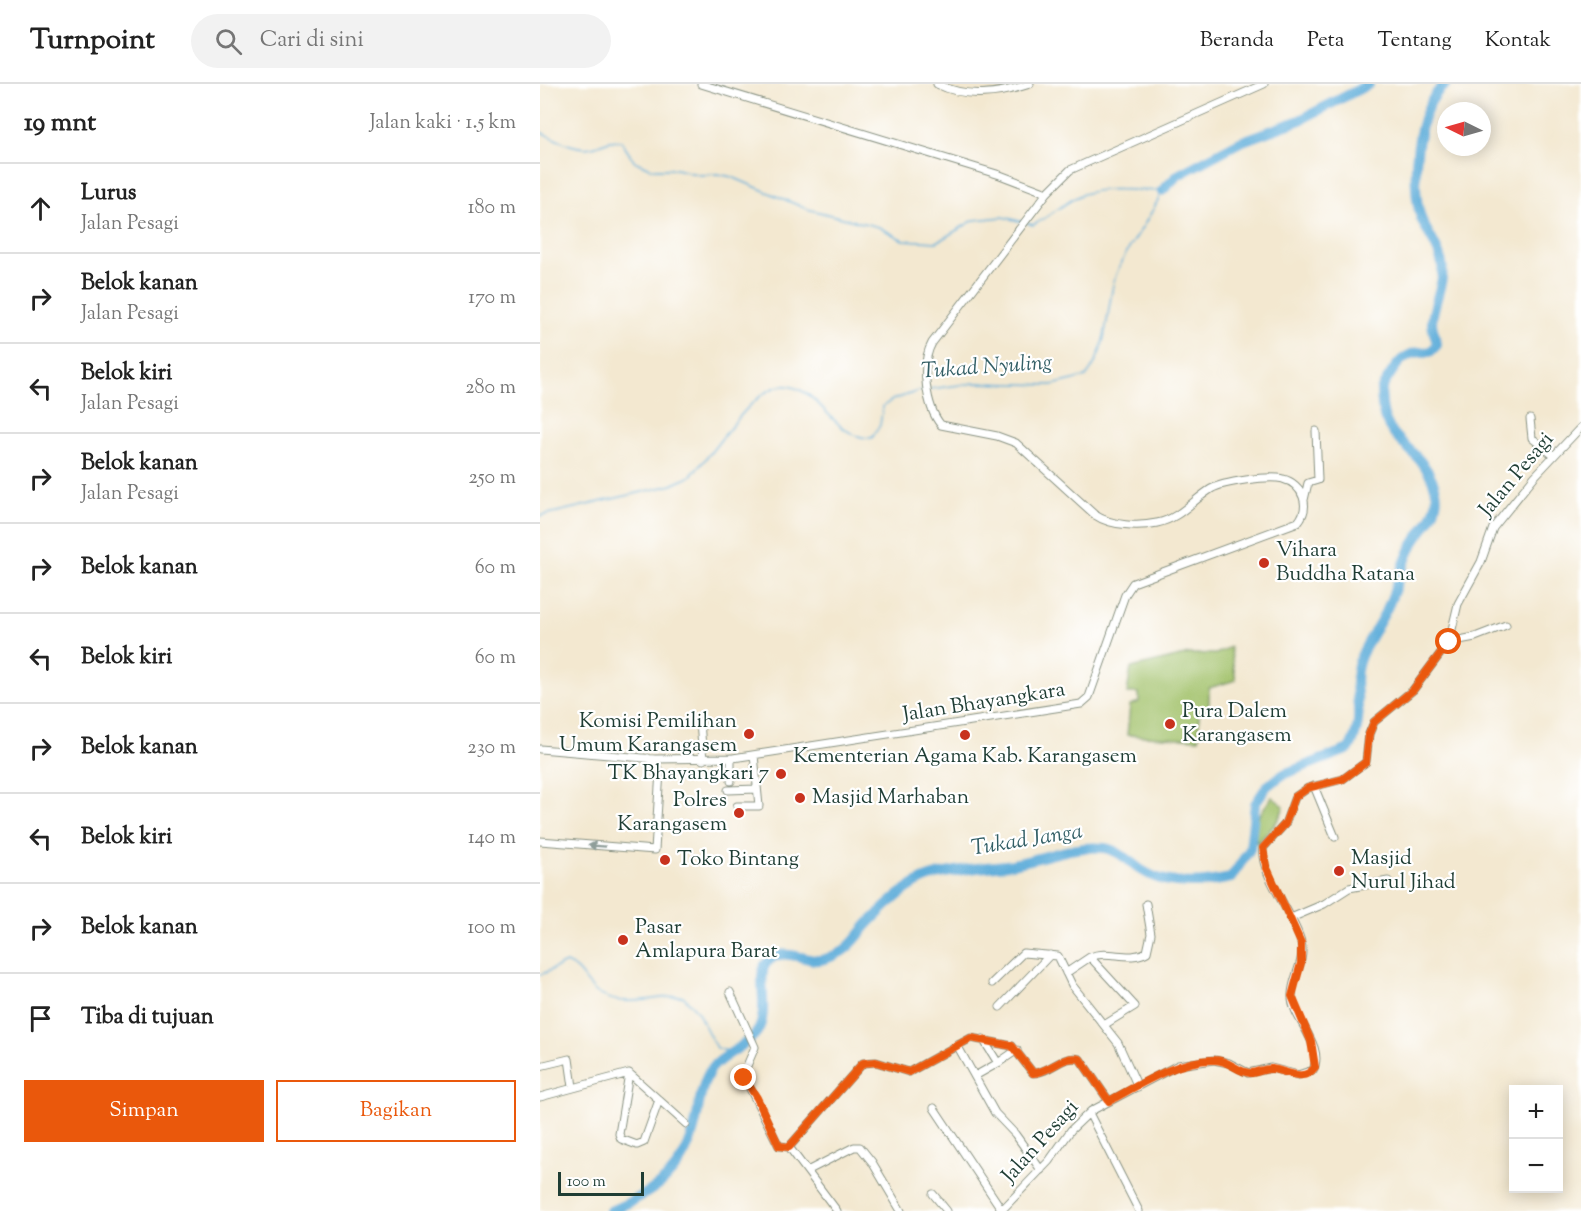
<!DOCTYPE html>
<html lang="id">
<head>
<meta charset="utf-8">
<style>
  :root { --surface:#fff; --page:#f2f2f2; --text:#222; --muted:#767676; --line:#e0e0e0; --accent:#ea580c }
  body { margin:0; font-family:"Sorts Mill Goudy",serif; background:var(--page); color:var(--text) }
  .controls { position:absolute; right:18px; bottom:18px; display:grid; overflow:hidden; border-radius:0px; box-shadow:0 3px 15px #0003 }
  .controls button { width:54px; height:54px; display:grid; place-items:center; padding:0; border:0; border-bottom:2px solid var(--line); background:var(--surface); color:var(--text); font:30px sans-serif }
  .compass { position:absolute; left:897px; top:18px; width:54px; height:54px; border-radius:50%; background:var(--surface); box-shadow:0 3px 15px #0003; rotate:275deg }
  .scale { position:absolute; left:18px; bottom:15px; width:86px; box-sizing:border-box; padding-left:6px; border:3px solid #1f3d34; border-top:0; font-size:16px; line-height:21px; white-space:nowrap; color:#1f3d34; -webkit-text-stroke:4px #fff; paint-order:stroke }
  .stop { position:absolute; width:18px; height:18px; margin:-14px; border:4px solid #ea580c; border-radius:50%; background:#fff }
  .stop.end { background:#ea580c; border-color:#fff; box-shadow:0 2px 6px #0008 }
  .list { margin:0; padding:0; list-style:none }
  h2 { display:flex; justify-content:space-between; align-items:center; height:78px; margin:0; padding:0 24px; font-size:26px }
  h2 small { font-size:20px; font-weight:400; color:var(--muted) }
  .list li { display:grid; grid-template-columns:39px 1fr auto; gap:18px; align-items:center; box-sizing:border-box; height:90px; padding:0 24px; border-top:2px solid var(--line) }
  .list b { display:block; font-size:22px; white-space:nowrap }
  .list p { margin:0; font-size:20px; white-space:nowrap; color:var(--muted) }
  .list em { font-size:20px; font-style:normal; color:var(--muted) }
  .actions { display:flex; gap:12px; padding:18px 24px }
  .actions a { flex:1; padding:14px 0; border:2px solid var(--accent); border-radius:0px; text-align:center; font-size:21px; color:var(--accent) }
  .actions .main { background:var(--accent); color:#fff }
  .icon { flex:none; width:33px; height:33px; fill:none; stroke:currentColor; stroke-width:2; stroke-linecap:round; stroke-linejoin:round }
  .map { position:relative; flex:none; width:1041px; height:1127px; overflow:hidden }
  header { display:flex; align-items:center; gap:36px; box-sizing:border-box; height:84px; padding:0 30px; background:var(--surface); border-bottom:2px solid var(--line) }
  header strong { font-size:28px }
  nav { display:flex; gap:33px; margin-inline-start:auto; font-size:21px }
  .search { width:420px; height:54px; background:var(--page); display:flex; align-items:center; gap:15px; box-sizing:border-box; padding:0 21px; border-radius:33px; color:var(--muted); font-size:22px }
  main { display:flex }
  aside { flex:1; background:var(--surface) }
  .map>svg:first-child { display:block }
  .green { fill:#a1c169; stroke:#607f4e; stroke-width:1.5 }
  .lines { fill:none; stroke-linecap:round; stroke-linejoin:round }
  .stream { stroke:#61aeda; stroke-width:1.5 }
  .river { stroke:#61aeda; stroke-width:10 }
  .minor-casing { stroke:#899282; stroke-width:9 }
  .minor { stroke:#fff; stroke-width:7 }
  .oneway { fill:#8f9e9a }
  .route { stroke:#ea580c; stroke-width:8 }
  .poi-dot { fill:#c8321e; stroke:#fff; stroke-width:2 }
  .labels { text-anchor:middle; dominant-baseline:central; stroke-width:4.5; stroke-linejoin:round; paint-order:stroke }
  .street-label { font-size:21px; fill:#1f3d34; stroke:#fff }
  .poi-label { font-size:21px; fill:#1f3d34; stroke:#fff; text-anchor:start }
  .water-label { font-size:22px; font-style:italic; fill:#335f66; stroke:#fff }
</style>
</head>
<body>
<header>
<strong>Turnpoint</strong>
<div class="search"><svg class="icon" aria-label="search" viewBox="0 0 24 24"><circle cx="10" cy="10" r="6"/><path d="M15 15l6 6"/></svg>Cari di sini</div>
<nav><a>Beranda</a><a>Peta</a><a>Tentang</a><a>Kontak</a></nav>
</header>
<main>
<aside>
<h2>19 mnt<small>Jalan kaki · 1.5 km</small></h2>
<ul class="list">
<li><svg class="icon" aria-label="ahead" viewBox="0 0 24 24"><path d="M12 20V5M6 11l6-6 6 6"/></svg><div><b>Lurus</b><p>Jalan Pesagi</p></div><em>180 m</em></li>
<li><svg class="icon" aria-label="right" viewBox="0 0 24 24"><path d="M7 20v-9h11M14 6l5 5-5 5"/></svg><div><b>Belok kanan</b><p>Jalan Pesagi</p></div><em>170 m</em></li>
<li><svg class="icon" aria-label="left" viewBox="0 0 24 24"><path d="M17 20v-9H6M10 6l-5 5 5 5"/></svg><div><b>Belok kiri</b><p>Jalan Pesagi</p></div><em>280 m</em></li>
<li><svg class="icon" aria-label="right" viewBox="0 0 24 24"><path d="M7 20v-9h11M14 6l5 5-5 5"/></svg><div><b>Belok kanan</b><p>Jalan Pesagi</p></div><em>250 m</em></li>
<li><svg class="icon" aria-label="right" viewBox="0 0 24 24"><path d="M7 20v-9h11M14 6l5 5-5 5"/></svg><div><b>Belok kanan</b></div><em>60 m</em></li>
<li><svg class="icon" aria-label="left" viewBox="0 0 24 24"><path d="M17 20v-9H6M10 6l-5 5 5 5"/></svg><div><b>Belok kiri</b></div><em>60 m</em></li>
<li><svg class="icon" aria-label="right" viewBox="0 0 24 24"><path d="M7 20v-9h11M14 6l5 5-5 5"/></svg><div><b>Belok kanan</b></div><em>230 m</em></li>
<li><svg class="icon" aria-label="left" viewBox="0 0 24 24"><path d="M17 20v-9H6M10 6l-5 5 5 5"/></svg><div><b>Belok kiri</b></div><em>140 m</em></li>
<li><svg class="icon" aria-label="right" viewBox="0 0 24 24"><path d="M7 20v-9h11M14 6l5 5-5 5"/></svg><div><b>Belok kanan</b></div><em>100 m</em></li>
<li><svg class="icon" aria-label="arrive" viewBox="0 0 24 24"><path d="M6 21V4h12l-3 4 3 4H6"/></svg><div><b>Tiba di tujuan</b></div></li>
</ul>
<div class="actions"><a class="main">Simpan</a><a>Bagikan</a></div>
</aside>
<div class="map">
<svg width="1041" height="1127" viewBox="0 0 1041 1127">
  <rect width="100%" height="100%" fill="#fff"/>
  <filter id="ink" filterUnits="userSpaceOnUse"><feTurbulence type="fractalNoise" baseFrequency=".0167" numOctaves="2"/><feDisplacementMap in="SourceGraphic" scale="12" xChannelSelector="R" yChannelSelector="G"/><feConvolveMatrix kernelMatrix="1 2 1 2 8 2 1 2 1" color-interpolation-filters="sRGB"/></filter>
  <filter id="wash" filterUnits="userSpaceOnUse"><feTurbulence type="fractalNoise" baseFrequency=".008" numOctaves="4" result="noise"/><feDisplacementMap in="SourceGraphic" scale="24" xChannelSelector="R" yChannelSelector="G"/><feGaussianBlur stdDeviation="1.35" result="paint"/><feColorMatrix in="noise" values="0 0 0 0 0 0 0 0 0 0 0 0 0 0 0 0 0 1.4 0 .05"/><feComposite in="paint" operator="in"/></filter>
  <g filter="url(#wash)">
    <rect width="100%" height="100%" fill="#f3e8d0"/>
    <path class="green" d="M690,563L696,596L669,604V627L659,628V655L587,651L590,621L599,618V609H587L591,584L649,570H676Z
      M732,713L744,722C739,739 729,747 717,759C710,739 721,728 732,713Z"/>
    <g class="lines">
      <path class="stream" d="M0,48C14,54 36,67 52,63C64,60 68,55 81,57L94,77L112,85H136L160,91L178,90L192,93L267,125L339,143L363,156L397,158L434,136L463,133L483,138
        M390,305L435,299L512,301L546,293C568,265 566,231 574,197C583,166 610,138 622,107C599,107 557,101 537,113C521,121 509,133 493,141L487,139
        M0,432L132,401C137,398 144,396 149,393C173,373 215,296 248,302C282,307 295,356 332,354L340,341L343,322L352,316L385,305
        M0,891L26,879C41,885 44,898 56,908C80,926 116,912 143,912L157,927L176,964L192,968"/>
      <path class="river" d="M622,107L638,91L700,58L760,36L829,0
        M70,1127C116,1108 145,1089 156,1037C159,1021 162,998 171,985C183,970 206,963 217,948C230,929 217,893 225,881C239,862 258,874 275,876C283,877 294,872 301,868C314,861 321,846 332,836C346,821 370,799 390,793C415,785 441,784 466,781C498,777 532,760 564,764C580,766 590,779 603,787C628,803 663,800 691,794L710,765L715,720L727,702L744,690L809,665C830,628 807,606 821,572C829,554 841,538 849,520C857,501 862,482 871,464C880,447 901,428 896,407C888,372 855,360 846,337C841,327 842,316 841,306C854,284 862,265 890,268L897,261C896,253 892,246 892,238C893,219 905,199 902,180C899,162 887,150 881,134C870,101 875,21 906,0"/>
    </g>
  </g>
  <g filter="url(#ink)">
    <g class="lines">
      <g class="minor-casing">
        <path id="minor" d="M161,0L460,91L507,109
          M397,0C427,15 459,10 490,0
          M990,335L992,354L1013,371
          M764,416L768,399L778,396L776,347
          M909,558L935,553L966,541
          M160,638L163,676
          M0,665L115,675L193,674L541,620L549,613L585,511L593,499L758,438C764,431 766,422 763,413C760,404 752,397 743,395C729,391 683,398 671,405C653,416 639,435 617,439C599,443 571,442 555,431L476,359L457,352L401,341C386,323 380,280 392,259L507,109L530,86L724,0
          M191,674V697
          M774,702L795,753
          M188,706L217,705
          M197,722H219L214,671
          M0,757L115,766L120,687L108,674
          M751,834L784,820L809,804L848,797
          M526,889L550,873
          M452,899L483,869L518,872L532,901L578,959L598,1003
          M190,908L215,963L203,991L239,1062L249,1063L297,1127
          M460,923L510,871
          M564,941L595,922L550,873C568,865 589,878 607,868L611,850L606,820
          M443,955L458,979L477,966
          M417,961L455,1029L475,1050L501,1086
          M0,982L29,975L33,1003
          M89,989L79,1050L81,1055L97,1061L104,1058L119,1016
          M435,992L458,979
          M0,1013L89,989L146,1040
          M394,1024L462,1126
          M549,1029L599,1127
          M249,1063L323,979L336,978L369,988L431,954L472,962L493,989C510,989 522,970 540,975L569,1017
          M267,1087L314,1063H320L332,1078L361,1127
          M393,1110L407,1127
          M461,1127L509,1077L531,1046L551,1027L638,981L674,976L689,979L708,989L731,984L758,991L773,986C786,963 752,934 752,913C751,894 766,878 761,858C755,832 719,789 723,764L745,740L755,713L768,704L803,695L826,678L829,650L834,638L873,606L909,558L918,520L941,478L953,444L994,393L1041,343"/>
      </g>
      <use href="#minor" class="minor"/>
    </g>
    <defs><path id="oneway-solid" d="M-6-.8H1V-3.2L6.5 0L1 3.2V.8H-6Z" transform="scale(1.5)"/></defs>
    <use class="oneway" href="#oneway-solid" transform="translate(57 762) rotate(-176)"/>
  </g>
  <g class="lines" filter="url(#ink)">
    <path class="route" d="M204,994L217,1014L239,1062L249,1063L323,979L336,978L369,988L431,954L472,962L493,989C510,989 522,970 540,975L569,1017C599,1001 641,974 675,976C689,976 697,988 710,989C718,989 724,984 732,985C747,987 764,999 775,983L771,957L752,912L761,879V859L726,782L723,764L745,740L755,713L768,704L803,695L826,678L829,650L834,638L873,606L909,558"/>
  </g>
  <g class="poi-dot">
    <circle cx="724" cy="479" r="6"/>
    <circle cx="630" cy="640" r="6"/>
    <circle cx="209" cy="650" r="6"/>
    <circle cx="425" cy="651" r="6"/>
    <circle cx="241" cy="690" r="6"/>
    <circle cx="260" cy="714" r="6"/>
    <circle cx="199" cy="729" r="6"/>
    <circle cx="125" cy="776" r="6"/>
    <circle cx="799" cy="787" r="6"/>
    <circle cx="83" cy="856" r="6"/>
  </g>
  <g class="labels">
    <g class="street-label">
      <text transform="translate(977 391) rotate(-50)">Jalan Pesagi</text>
      <text transform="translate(444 619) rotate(-9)">Jalan Bhayangkara</text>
      <text transform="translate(501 1058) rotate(-48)">Jalan Pesagi</text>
    </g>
    <g class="poi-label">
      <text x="736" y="467">Vihara<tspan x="736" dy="24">Buddha Ratana</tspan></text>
      <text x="642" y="628">Pura Dalem<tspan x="642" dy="24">Karangasem</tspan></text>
      <text x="197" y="638" text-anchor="end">Komisi Pemilihan<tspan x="197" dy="24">Umum Karangasem</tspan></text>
      <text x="425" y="673" text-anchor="middle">Kementerian Agama Kab. Karangasem</text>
      <text x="229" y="690" text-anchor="end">TK Bhayangkari 7</text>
      <text x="272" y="714">Masjid Marhaban</text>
      <text x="187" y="717" text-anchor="end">Polres<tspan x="187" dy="24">Karangasem</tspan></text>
      <text x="811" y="775">Masjid<tspan x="811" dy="24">Nurul Jihad</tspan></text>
      <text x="137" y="776">Toko Bintang</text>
      <text x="95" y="844">Pasar<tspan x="95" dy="24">Amlapura Barat</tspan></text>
    </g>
    <g class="water-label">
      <text transform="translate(447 284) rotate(-4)">Tukad Nyuling</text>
      <text transform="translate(487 757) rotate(-9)">Tukad Janga</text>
    </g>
  </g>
</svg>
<div class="controls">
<button>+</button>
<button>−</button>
</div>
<svg class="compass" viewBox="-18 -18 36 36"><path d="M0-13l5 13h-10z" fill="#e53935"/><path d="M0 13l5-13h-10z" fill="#767676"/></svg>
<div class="scale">100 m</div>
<div class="stop" style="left:909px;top:558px"></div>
<div class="stop end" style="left:204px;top:994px"></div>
</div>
</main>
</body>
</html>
